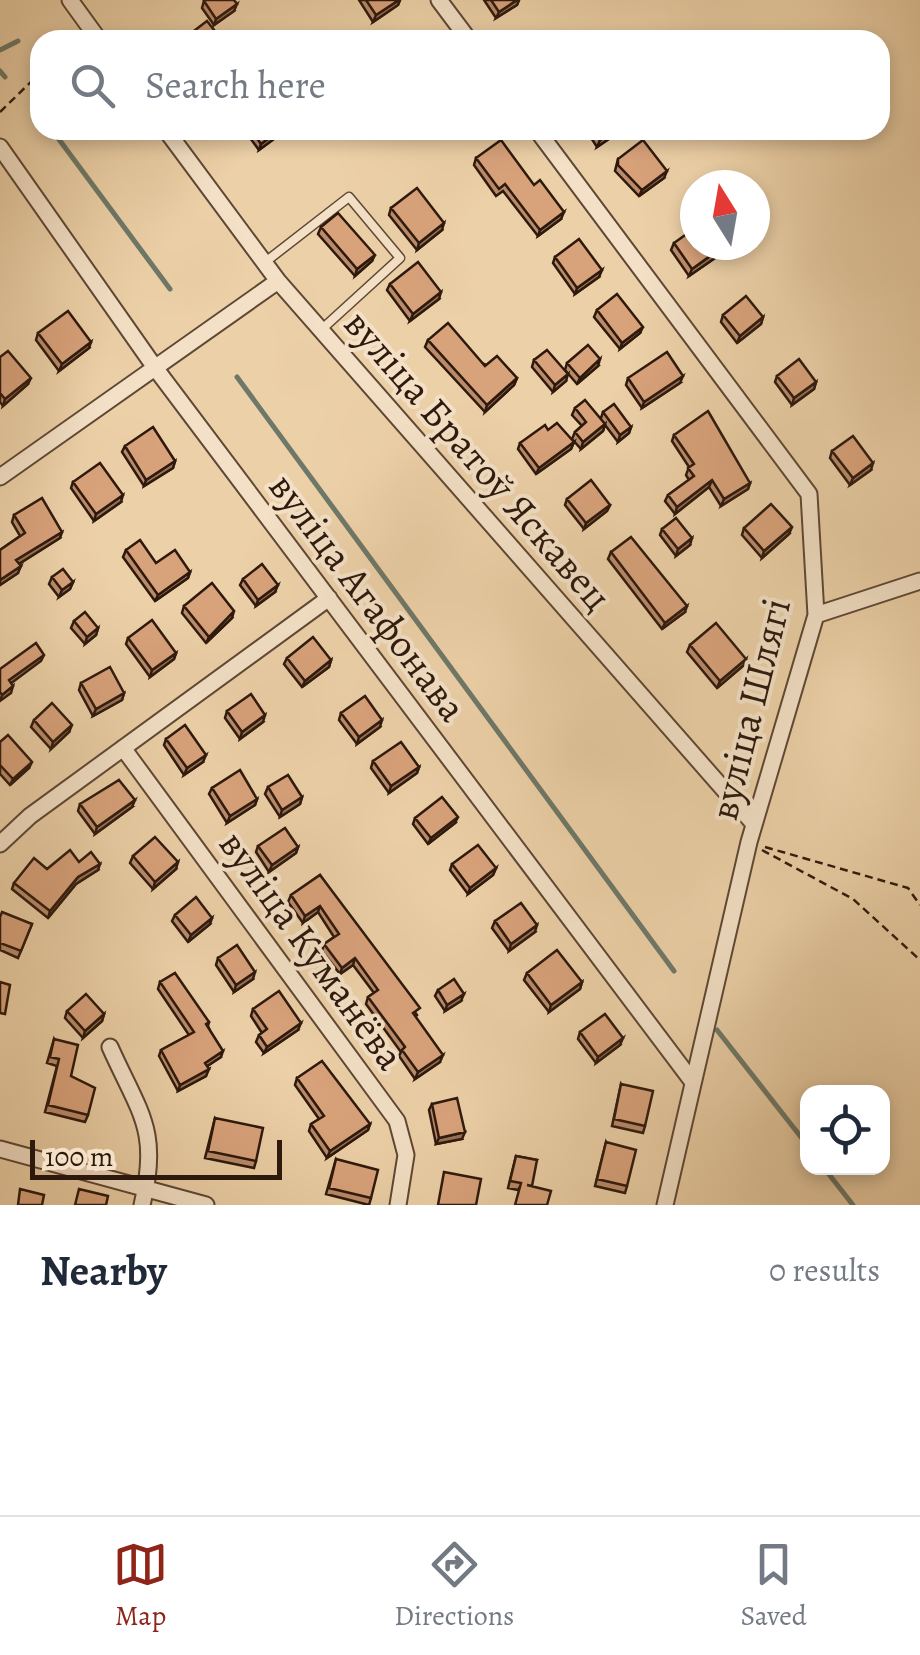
<!DOCTYPE html>
<html lang="en">
<head>
<meta charset="utf-8">
<style>
  :root { --surface:#fff; --page:#f6f6f7; --text:#1f2937; --muted:#747a83; --line:#e0e1e3; --accent:#8f2418 }
  body { margin:0; font-family:Alegreya,serif; background:var(--page); color:var(--text) }
  .controls { position:absolute; right:30px; bottom:30px; display:grid; overflow:hidden; border-radius:20px; box-shadow:0 5px 15px #0003 }
  .controls button { width:90px; height:90px; display:grid; place-items:center; padding:0; border:0; border-bottom:2px solid var(--line); background:var(--surface); color:var(--text); font:50px sans-serif }
  .compass { position:absolute; left:680px; top:170px; width:90px; height:90px; border-radius:50%; background:var(--surface); box-shadow:0 5px 15px #0003; rotate:349deg }
  .scale { position:absolute; left:30px; bottom:25px; width:252px; box-sizing:border-box; padding-left:10px; border:5px solid #2e190d; border-top:0; font-size:28px; line-height:35px; white-space:nowrap; color:#2e190d; -webkit-text-stroke:8px #f3e0c6; paint-order:stroke }
  .list { margin:0; padding:0; list-style:none }
  h2 { display:flex; justify-content:space-between; align-items:center; height:130px; margin:0; padding:0 40px; font-size:42px }
  h2 small { font-size:32px; font-weight:400; color:var(--muted) }
  .icon { flex:none; width:55px; height:55px; fill:none; stroke:currentColor; stroke-width:2; stroke-linecap:round; stroke-linejoin:round }
  .map { position:relative; flex:none; width:920px; height:1205px; overflow:hidden }
  .search { position:absolute; background:var(--surface); box-shadow:0 5px 15px #0003; left:30px; right:30px; top:30px; height:110px; display:flex; align-items:center; gap:25px; box-sizing:border-box; padding:0 35px; border-radius:30px; color:var(--muted); font-size:38px }
  .sheet { height:310px; background:var(--surface) }
  nav { display:flex; justify-content:space-around; align-items:center; box-sizing:border-box; height:140px; border-top:2px solid var(--line); background:var(--surface); font-size:28px; color:var(--muted) }
  nav a { display:grid; justify-items:center; gap:5px }
  nav .on { color:var(--accent) }
  .map>svg:first-child { display:block }
  .lines { fill:none; stroke-linecap:round; stroke-linejoin:round }
  .stream { stroke:#6e7868; stroke-width:5 }
  .service-casing { stroke:#5e4734; stroke-width:11 }
  .minor-casing { stroke:#5e4734; stroke-width:19 }
  .path { stroke:#2e190d; stroke-width:2.5; stroke-dasharray:8 5; stroke-linecap:butt }
  .service { stroke:#f3e0c6; stroke-width:8 }
  .minor { stroke:#f3e0c6; stroke-width:15 }
  .wall { fill:#ba8b6a; stroke:#2e190d; stroke-width:2.5 }
  .shaded-wall { fill:#977156; stroke:#2e190d; stroke-width:2.5 }
  .building { fill:#d8a27b; stroke:#2e190d; stroke-width:2.5 }
  .labels { text-anchor:middle; dominant-baseline:central; stroke-width:8; stroke-linejoin:round; paint-order:stroke }
  .street-label { font-size:40px; fill:#2e190d; stroke:#f3e0c6 }
</style>
</head>
<body>
<div class="map">
<svg width="920" height="1205" viewBox="0 0 920 1205">
  <rect width="100%" height="100%" fill="#ecd0a7"/>
  <filter id="stains"><feTurbulence type="fractalNoise" baseFrequency=".002" numOctaves="4"/><feColorMatrix values="0 0 0 0 .2 0 0 0 0 .09 0 0 0 0 .02 0 0 0 .5 -.17"/></filter>
  <radialGradient id="worn" r=".72"><stop offset=".6" stop-color="#630" stop-opacity="0"/><stop offset="1" stop-color="#630" stop-opacity=".3"/></radialGradient>
  <g class="lines">
    <path class="stream" d="M0,50L18,41
      M0,71L5,77
      M33,105L40,114
      M52,130L170,289
      M237,377L674,971
      M717,1030L808,1146
      M824,1168L853,1205"/>
    <g class="service-casing">
      <path id="service" d="M264,263L349,197L400,258L321,330"/>
    </g>
    <g class="minor-casing">
      <path id="minor" d="M70,0L99,40
        M439,0L469,40
        M166,130L278,281L754,824
        M537,130L809,494L816,615L749,842L665,1205
        M0,147L156,369L692,1081
        M0,477L278,281
        M816,615L920,581
        M123,748L397,1121L406,1155L398,1205
        M0,844L30,816L329,598
        M110,1047C140,1114 160,1130 142,1205
        M0,1149L206,1205"/>
    </g>
    <path class="path" d="M0,112L40,73
      M765,847L908,888L920,905
      M762,850L853,899L920,960"/>
    <use href="#service" class="service"/>
    <use href="#minor" class="minor"/>
  </g>
  <path class="wall" d="M359,0H400L398,5L373,22Z
    M484,0H519L517,5L496,18Z
    M204,1L234,11L214,25L202,8Z
    M244,130H286L259,150Z
    M586,130H622L597,147Z
    M476,158L561,219L538,236L503,191L496,196L474,165Z
    M618,159L664,178L639,196L615,171Z
    M391,208L442,230L417,250L389,215Z
    M321,227L372,261L355,276L318,234Z
    M674,243L717,251L715,258L689,276L671,250Z
    M555,257L599,277L575,294L553,263Z
    M390,284L439,299L410,321L387,290Z
    M597,310L640,333L620,349L594,317Z
    M723,315L763,317L761,324L737,343L721,322Z
    M38,333L89,348L59,371L36,340Z
    M428,340L517,378L514,385L485,412L425,347Z
    M0,357L28,384L3,406L0,402Z
    M534,360L566,381L553,392L532,367Z
    M567,363L598,366L577,384L565,370Z
    M777,376L816,382L814,389L792,405L775,382Z
    M628,378L680,383L642,408L626,385Z
    M575,408L601,418L603,412L631,427L629,433L618,442L605,425L603,431L581,449L572,439L575,432L582,426L572,415Z
    M548,430L574,442L571,449L536,474L518,449L520,443Z
    M674,435L750,483L748,489L721,506L709,487L675,514L665,501L668,495L689,480L686,475L689,467L672,441Z
    M125,446L175,461L173,468L144,486L122,452Z
    M832,451L871,470L850,485L830,458Z
    M73,482L121,502L94,521L71,488Z
    M567,499L610,505L607,511L584,529L565,505Z
    M14,515L60,538L19,564L18,573L0,585V550L20,536L12,522Z
    M744,528L789,534L762,558L742,535Z
    M662,529L690,545L676,556L660,535Z
    M126,550L156,563L190,572L188,578L155,601L123,557Z
    M611,552L685,612L662,629L608,559Z
    M52,577L73,582L70,589L59,597L49,584Z
    M243,579L275,592L256,606L240,585Z
    M184,606L232,618L206,643L182,613Z
    M74,621L98,628L96,635L85,644L71,628Z
    M128,638L176,653L174,659L150,677L126,644Z
    M690,645L744,665L717,688L687,652Z
    M287,658L331,660L329,667L302,687L284,664Z
    M81,683L124,693L122,700L93,716L79,690Z
    M227,711L263,722L240,739L225,718Z
    M341,713L380,727L357,744L339,720Z
    M34,720L69,732L51,749L31,727Z
    M166,739L203,762L184,775L164,745Z
    M0,742L29,768L10,785L0,774Z
    M373,761L419,767L417,773L389,793L371,768Z
    M268,787L302,797L300,804L280,817L265,794Z
    M212,788L257,799L255,805L227,823L209,794Z
    M80,804L132,807L95,834L78,811Z
    M415,818L455,823L428,844L413,824Z
    M258,846L298,847L296,853L269,872L256,852Z
    M133,856L176,869L153,889L130,863Z
    M79,862L98,870L76,884L48,918L12,889L14,883L47,869Z
    M452,864L496,868L493,875L468,894L450,870Z
    M320,875L417,1015L415,1017L440,1062L415,1079L399,1056L401,1052L366,1004L368,997L374,993L353,965L340,974L322,951L324,944L334,937L318,912L303,923L288,902L291,895Z
    M175,915L210,924L188,942L172,921Z
    M0,917L32,924L18,958L0,950Z
    M495,921L535,932L509,951L492,928Z
    M218,958L253,979L234,992L216,965Z
    M527,973L582,982L580,989L549,1012L524,980Z
    M160,982L209,1022L208,1026L221,1057L207,1066L206,1076L178,1091L159,1056L161,1050L189,1035L158,989Z
    M438,990L461,1001L445,1011L435,996Z
    M253,1009L298,1030L264,1053L256,1042L259,1035L262,1033L251,1016Z
    M67,1011L104,1014L102,1021L83,1038L65,1018Z
    M580,1032L620,1045L596,1063L578,1039Z
    M54,1039L88,1115L85,1122L45,1112L57,1066L47,1063Z
    M297,1078L370,1124L368,1130L327,1158L309,1131L311,1124L319,1119L295,1085Z
    M621,1084L645,1126L643,1133L612,1126Z
    M432,1104L462,1139L436,1144L429,1110Z
    M215,1118L256,1161L254,1168L205,1158Z
    M606,1142L627,1186L625,1193L595,1186Z
    M516,1156L537,1160L518,1190L508,1188Z
    M336,1159L371,1198L369,1205L326,1194Z"/>
  <path class="shaded-wall" d="M399,0H400L398,5L373,22L376,15Z
    M517,0H519L517,5L496,18L499,12Z
    M237,4L234,11L214,25L216,19Z
    M279,130H286L259,150L261,144Z
    M615,130H622L597,147L600,140Z
    M667,171L664,178L639,196L642,190Z
    M564,212L561,219L538,236L540,230Z
    M444,223L442,230L417,250L419,243Z
    M717,251L715,258L689,276L692,269Z
    M375,255L372,261L355,276L357,269Z
    M602,270L599,277L575,294L577,288Z
    M441,292L439,299L410,321L413,314Z
    M763,317L761,324L737,343L740,336Z
    M643,327L640,333L620,349L622,343Z
    M91,342L89,348L59,371L62,364Z
    M600,359L598,366L577,384L580,378Z
    M568,374L566,381L553,392L555,385Z
    M683,376L680,383L642,408L644,402Z
    M31,378L28,384L3,406L5,399Z
    M517,378L514,385L485,412L487,405Z
    M816,382L814,389L792,405L794,398Z
    M605,424L603,431L581,449L583,442Z
    M631,427L629,433L618,442L620,435Z
    M574,442L571,449L536,474L539,468Z
    M175,461L173,468L144,486L146,480Z
    M873,463L871,470L850,485L853,478Z
    M712,480L709,487L675,514L677,507Z
    M750,483L748,489L721,506L724,499Z
    M123,495L121,502L94,521L96,514Z
    M610,505L607,511L584,529L586,523Z
    M792,527L789,534L762,558L764,551Z
    M62,532L60,538L14,567L16,560Z
    M692,538L690,545L676,556L678,549Z
    M21,566L18,573L0,585V580Z
    M190,572L188,578L155,601L158,595Z
    M73,582L70,589L59,597L62,590Z
    M278,585L275,592L256,606L258,600Z
    M687,606L685,612L662,629L665,623Z
    M234,611L232,618L206,643L209,637Z
    M98,628L96,635L85,644L87,637Z
    M176,653L174,659L150,677L152,670Z
    M44,655L41,661L6,687L9,680Z
    M746,659L744,665L717,688L720,681Z
    M331,660L329,667L302,687L305,681Z
    M13,686L11,693L0,701L2,695Z
    M124,693L122,700L93,716L96,709Z
    M265,715L263,722L240,739L242,732Z
    M382,720L380,727L357,744L359,737Z
    M72,725L69,732L51,749L53,742Z
    M206,755L203,762L184,775L187,768Z
    M32,762L29,768L10,785L13,779Z
    M419,767L417,773L389,793L391,786Z
    M302,797L300,804L280,817L282,810Z
    M257,799L255,805L227,823L230,816Z
    M135,800L132,807L95,834L97,827Z
    M458,817L455,823L428,844L431,838Z
    M298,847L296,853L269,872L272,865Z
    M178,862L176,869L153,889L155,882Z
    M100,864L98,870L76,884L48,918L50,911L78,877Z
    M496,868L493,875L468,894L470,888Z
    M320,906L318,912L303,923L305,916Z
    M212,918L210,924L188,942L191,935Z
    M537,925L535,932L509,951L511,944Z
    M355,958L353,965L340,974L342,968Z
    M255,972L253,979L234,992L236,985Z
    M582,982L580,989L549,1012L551,1005Z
    M464,994L461,1001L445,1011L447,1005Z
    M104,1014L102,1021L83,1038L85,1031Z
    M301,1023L298,1030L264,1053L267,1047Z
    M623,1038L620,1045L596,1063L598,1057Z
    M223,1051L221,1057L203,1069L205,1063Z
    M443,1055L440,1062L415,1079L418,1072Z
    M209,1069L206,1076L178,1091L180,1085Z
    M370,1124L368,1130L327,1158L330,1151Z
    M465,1132L462,1139L436,1144L439,1138Z"/>
  <path class="building" d="M206,0H234L237,4L216,19L204,1Z
    M366,0H399L376,15Z
    M491,0H517L499,12Z
    M207,21L222,40H182Z
    M418,34L421,40H408Z
    M559,34L563,40H550Z
    M251,130H279L261,144Z
    M593,130H615L600,140Z
    M501,140L534,185L540,180L564,212L540,230L505,184L499,189L476,158Z
    M643,140L667,171L642,190L618,165V159Z
    M417,188L444,223L419,243L391,208Z
    M338,213L375,255L357,269L321,227Z
    M695,228V245H712L717,251L692,269L674,243Z
    M579,239L602,270L577,288L555,257Z
    M418,262L441,292L413,314L390,284Z
    M617,294L643,327L622,343L597,310Z
    M746,296L763,317L740,336L723,315Z
    M68,311L91,342L62,364L38,333Z
    M448,323L485,366L497,356L517,378L487,405L428,340Z
    M588,345L600,359L580,378L567,363Z
    M547,350L568,374L555,385L534,360Z
    M8,351L31,378L5,399L0,393V357Z
    M667,352L683,376L644,402L628,378Z
    M799,359L816,382L794,398L777,376Z
    M585,400L605,424L583,442L575,432L586,422L575,408Z
    M614,404L631,427L620,435L603,412Z
    M708,411L750,483L724,499L712,480L677,507L668,495L694,476L688,468L694,464L674,435Z
    M557,423L574,442L539,468L520,443L545,425L548,430Z
    M153,427L175,461L146,480L125,446Z
    M853,436L873,463L853,478L832,451Z
    M100,463L123,495L96,514L73,482Z
    M591,480L610,505L586,523L567,499Z
    M42,498L62,532L16,560L21,566L0,580V550L25,533L14,515Z
    M771,504L792,527L764,551L744,528Z
    M676,518L692,538L678,549L662,529Z
    M631,537L687,606L665,623L611,552Z
    M140,540L156,563L175,550L190,572L158,595L126,550Z
    M262,564L278,585L258,600L243,579Z
    M63,569L73,582L62,590L52,577Z
    M212,583L234,611L209,637L184,606Z
    M85,612L98,628L87,637L74,621Z
    M152,620L176,653L152,670L128,638Z
    M716,623L746,659L720,681L690,645Z
    M313,637L331,660L305,681L287,658Z
    M36,643L44,655L9,680L13,686L2,695L0,692V669Z
    M110,667L124,693L96,709L81,683Z
    M251,694L265,715L242,732L227,711Z
    M365,696L382,720L359,737L341,713Z
    M52,703L72,725L53,742L34,720Z
    M185,725L206,755L187,768L166,739Z
    M8,735L32,762L13,779L0,765V742Z
    M401,742L419,767L391,786L373,761Z
    M240,770L257,799L230,816L212,788Z
    M288,775L302,797L282,810L268,787Z
    M119,780L135,800L97,827L80,804Z
    M442,797L458,817L431,838L415,818Z
    M285,828L298,847L272,865L258,846Z
    M155,837L178,862L155,882L133,856Z
    M478,845L496,868L470,888L452,864Z
    M70,850L79,862L91,852L100,864L78,877L50,911L14,883L34,858L47,869Z
    M320,875L420,1008L413,1013L443,1055L418,1072L402,1050L405,1047L368,997L378,990L355,958L342,968L324,944L339,934L320,906L305,916L291,895Z
    M196,897L212,918L191,935L175,915Z
    M521,903L537,925L511,944L495,921Z
    M2,912L32,924L21,951L0,943V917Z
    M237,945L255,972L236,985L218,958Z
    M557,950L582,982L551,1005L527,973Z
    M175,973L209,1022L206,1024L223,1051L205,1063L209,1069L180,1085L161,1050L194,1032L160,982Z
    M454,979L464,994L447,1005L438,990Z
    M0,982L10,985L5,1014L0,1013Z
    M279,991L301,1023L267,1047L259,1035L267,1029L253,1009Z
    M86,994L104,1014L85,1031L67,1011Z
    M605,1014L623,1038L598,1057L580,1032Z
    M54,1039L78,1045L71,1076L95,1088L88,1115L48,1105L59,1059L50,1057Z
    M322,1061L370,1124L330,1151L311,1124L324,1116L297,1078Z
    M621,1084L653,1091L645,1126L614,1119Z
    M457,1098L465,1132L439,1138L432,1104Z
    M215,1118L263,1128L256,1161L208,1151Z
    M606,1142L636,1150L627,1186L597,1179Z
    M516,1156L537,1160L532,1186L527,1185L551,1191L547,1205H515L521,1183L510,1181Z
    M336,1159L378,1170L371,1198L329,1188Z
    M444,1172L481,1179L476,1205H438Z
    M20,1189L44,1195L42,1205H18Z
    M79,1189L108,1196L106,1205H75Z"/>
  <g class="labels">
    <g class="street-label">
      <text transform="translate(478 460) rotate(49)">вуліца Братоў Яскавец</text>
      <text transform="translate(368 597) rotate(53)">вуліца Агафонава</text>
      <text transform="translate(750 709) rotate(-76)">вуліца Шлягі</text>
      <text transform="translate(312 950) rotate(54)">вуліца Куманёва</text>
    </g>
  </g>
  <rect width="100%" height="100%" filter="url(#stains)"/>
  <rect width="100%" height="100%" fill="url(#worn)"/>
</svg>
<div class="controls">
<button><svg class="icon" aria-label="locate" viewBox="0 0 24 24"><circle cx="12" cy="12" r="6"/><path d="M12 2v4M12 18v4M2 12h4M18 12h4"/></svg></button>
</div>
<svg class="compass" viewBox="-18 -18 36 36"><path d="M0-13l5 13h-10z" fill="#e53935"/><path d="M0 13l5-13h-10z" fill="#747a83"/></svg>
<div class="scale">100 m</div>
<div class="search"><svg class="icon" aria-label="search" viewBox="0 0 24 24"><circle cx="10" cy="10" r="6"/><path d="M15 15l6 6"/></svg>Search here</div>
</div>
<section class="sheet">
<h2>Nearby<small>0 results</small></h2>
<ul class="list">
</ul>
</section>
<nav>
<a class="on"><svg class="icon" aria-label="map" viewBox="0 0 24 24"><path d="M3 6l6-2 6 2 6-2v14l-6 2-6-2-6 2zM9 4v14M15 6v14"/></svg>Map</a>
<a><svg class="icon" aria-label="directions" viewBox="0 0 24 24"><path d="M12 3l9 9-9 9-9-9zM9 14v-3h6M13 9l2 2-2 2"/></svg>Directions</a>
<a><svg class="icon" aria-label="saved" viewBox="0 0 24 24"><path d="M7 4h10v16l-5-4-5 4z"/></svg>Saved</a>
</nav>
</body>
</html>
